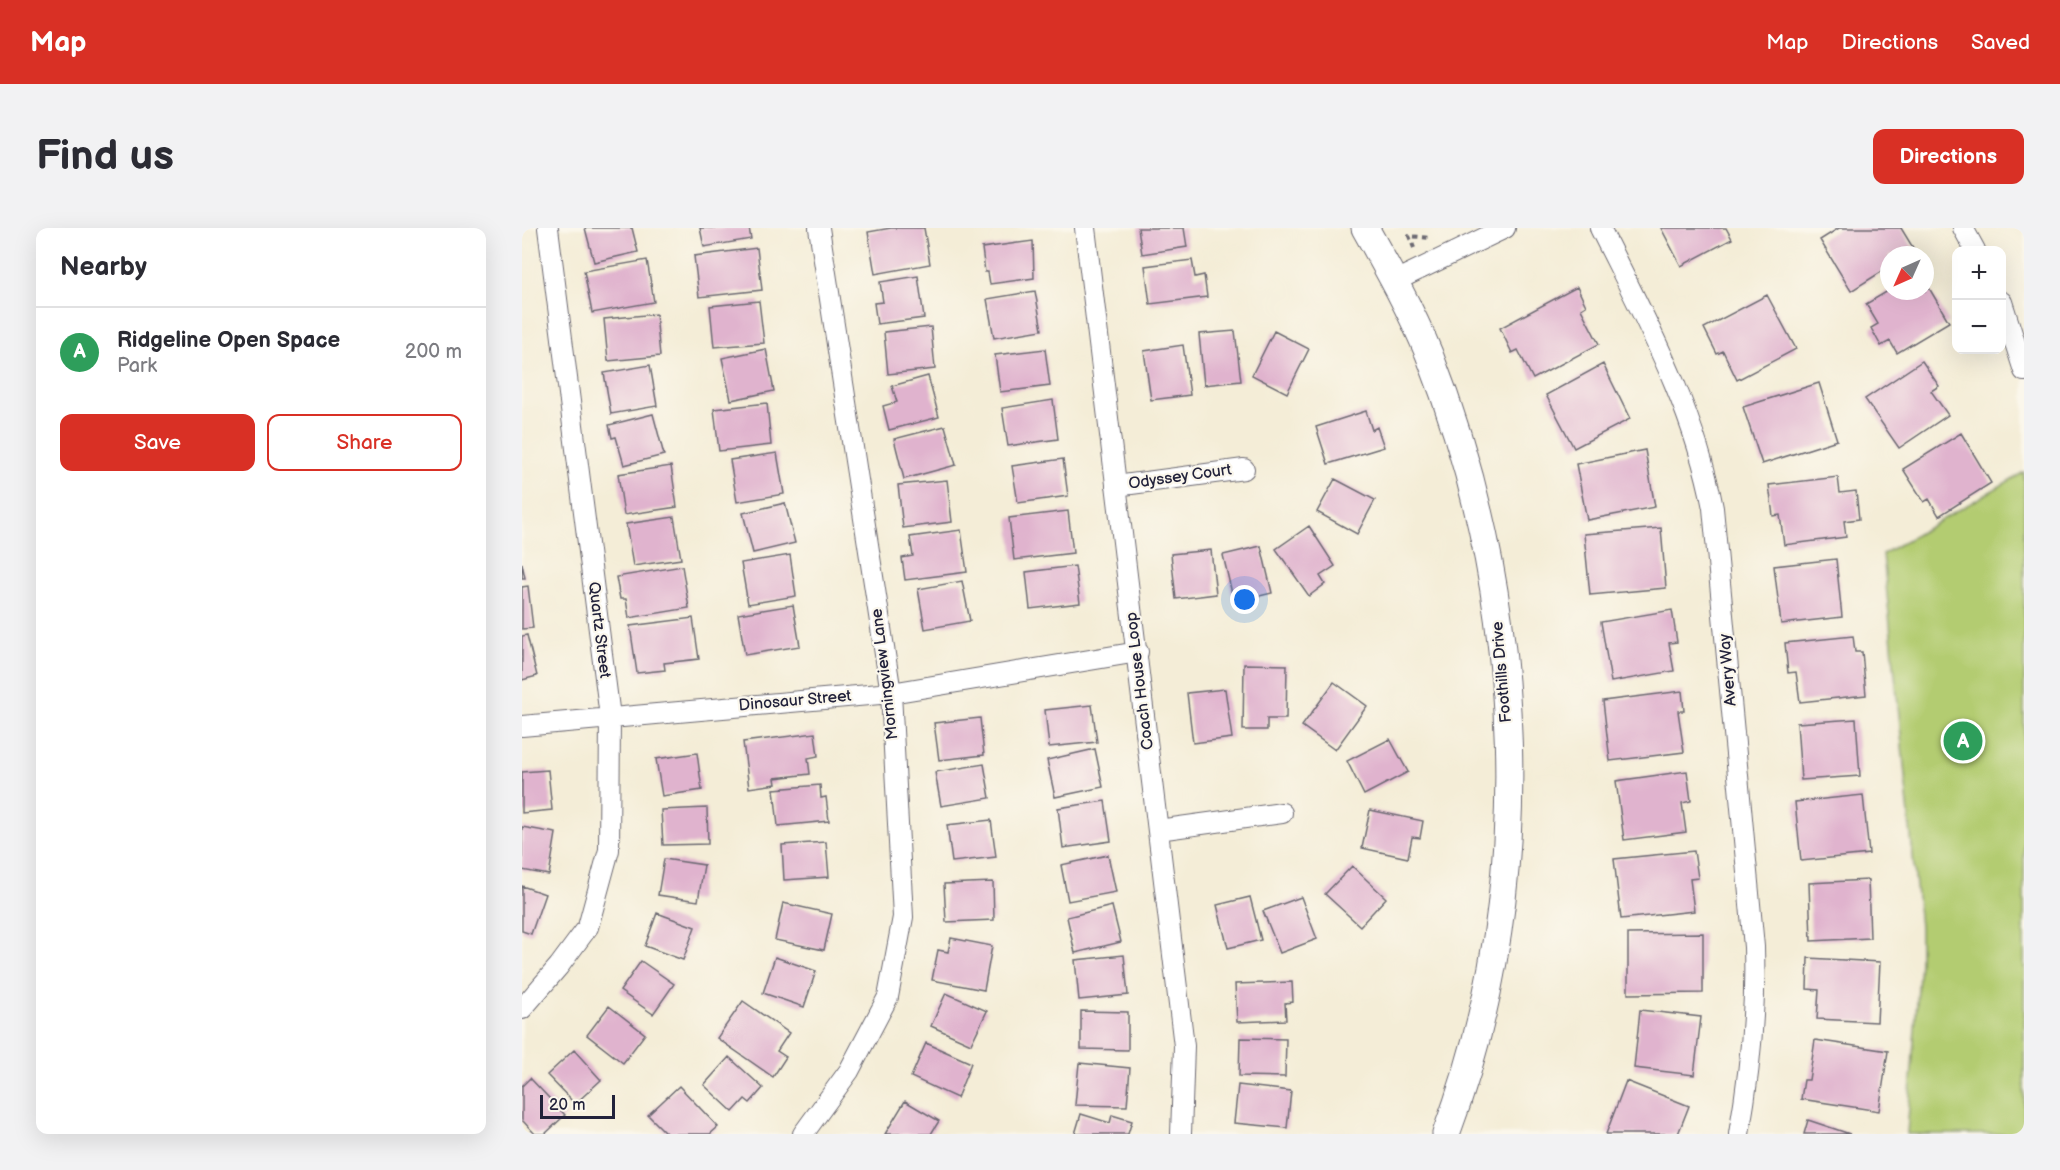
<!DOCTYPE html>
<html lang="en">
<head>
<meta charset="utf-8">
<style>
  :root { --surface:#fff; --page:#f2f2f3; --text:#2b2b33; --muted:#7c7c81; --line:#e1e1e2; --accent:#d93025 }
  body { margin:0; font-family:"Balsamiq Sans",sans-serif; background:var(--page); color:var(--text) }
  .controls { position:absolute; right:18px; top:18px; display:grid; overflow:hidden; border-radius:12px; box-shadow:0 6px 24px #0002 }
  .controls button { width:54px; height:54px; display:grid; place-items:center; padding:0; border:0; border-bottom:2px solid var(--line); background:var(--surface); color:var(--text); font:30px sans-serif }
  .compass { position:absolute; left:1358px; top:18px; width:54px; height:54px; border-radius:50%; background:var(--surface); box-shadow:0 6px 24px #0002; rotate:225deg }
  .scale { position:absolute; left:18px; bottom:15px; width:75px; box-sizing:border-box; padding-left:6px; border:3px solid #22223b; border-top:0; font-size:16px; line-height:21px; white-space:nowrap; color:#22223b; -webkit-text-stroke:4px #fbf7ec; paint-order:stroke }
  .you { position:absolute; left:723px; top:372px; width:21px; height:21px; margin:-15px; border:4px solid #fff; border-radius:50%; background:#1a73e8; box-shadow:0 0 0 9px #1a73e833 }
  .badge { display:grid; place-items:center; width:39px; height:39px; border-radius:50%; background:var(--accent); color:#fff; font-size:20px; font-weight:700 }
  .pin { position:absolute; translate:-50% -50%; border:3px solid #fff; box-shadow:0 2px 6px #0006 }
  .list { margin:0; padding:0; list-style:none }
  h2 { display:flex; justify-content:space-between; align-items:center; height:78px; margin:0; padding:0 24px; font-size:26px }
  h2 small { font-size:20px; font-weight:400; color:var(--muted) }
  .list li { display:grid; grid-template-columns:39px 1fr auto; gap:18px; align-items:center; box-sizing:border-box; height:90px; padding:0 24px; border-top:2px solid var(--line) }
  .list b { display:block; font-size:22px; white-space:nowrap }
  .list p { margin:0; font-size:20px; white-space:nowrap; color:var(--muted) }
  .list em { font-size:20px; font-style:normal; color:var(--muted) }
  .actions { display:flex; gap:12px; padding:18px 24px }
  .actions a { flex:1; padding:14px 0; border:2px solid var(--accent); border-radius:12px; text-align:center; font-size:21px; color:var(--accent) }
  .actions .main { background:var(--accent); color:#fff }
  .map { position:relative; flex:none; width:1502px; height:906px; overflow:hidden; border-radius:12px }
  header { display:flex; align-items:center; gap:36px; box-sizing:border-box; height:84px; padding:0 30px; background:var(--accent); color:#fff }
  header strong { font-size:28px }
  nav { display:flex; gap:33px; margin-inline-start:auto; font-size:21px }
  .intro { display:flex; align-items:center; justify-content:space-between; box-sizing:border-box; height:144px; padding:0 36px }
  h1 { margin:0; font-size:42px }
  .button { padding:15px 27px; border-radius:12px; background:var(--accent); color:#fff; font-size:21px; font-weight:700 }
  main { display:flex; gap:36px; padding:0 36px }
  aside { flex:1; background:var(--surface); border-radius:12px; box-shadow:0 6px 24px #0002 }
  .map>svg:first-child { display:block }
  .green { fill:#b3cc71; stroke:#6a7756; stroke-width:1.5 }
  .building { fill:#e0b3ce }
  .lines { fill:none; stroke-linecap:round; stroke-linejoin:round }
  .street-casing { stroke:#6c6972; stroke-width:22 }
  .secondary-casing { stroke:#6c6972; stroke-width:29 }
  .path { stroke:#6c6972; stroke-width:4; stroke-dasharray:4.5 4.5; stroke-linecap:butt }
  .street { stroke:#fff; stroke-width:20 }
  .secondary { stroke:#fff; stroke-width:27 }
  .labels { text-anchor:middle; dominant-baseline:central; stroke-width:4.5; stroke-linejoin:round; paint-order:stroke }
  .street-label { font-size:16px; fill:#22223b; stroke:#fbf7ec }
</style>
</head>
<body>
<header>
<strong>Map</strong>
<nav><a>Map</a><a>Directions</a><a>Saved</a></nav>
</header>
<div class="intro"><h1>Find us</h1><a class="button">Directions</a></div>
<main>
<aside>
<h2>Nearby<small></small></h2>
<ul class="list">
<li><span class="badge" style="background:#2e9e5b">A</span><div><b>Ridgeline Open Space</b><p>Park</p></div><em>200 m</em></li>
</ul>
<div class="actions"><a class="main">Save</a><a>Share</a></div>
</aside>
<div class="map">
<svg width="1502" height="906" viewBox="0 0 1502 906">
  <rect width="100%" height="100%" fill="#fbf7ec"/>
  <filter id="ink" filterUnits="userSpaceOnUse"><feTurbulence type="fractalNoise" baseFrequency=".0167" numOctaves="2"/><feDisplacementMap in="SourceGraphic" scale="12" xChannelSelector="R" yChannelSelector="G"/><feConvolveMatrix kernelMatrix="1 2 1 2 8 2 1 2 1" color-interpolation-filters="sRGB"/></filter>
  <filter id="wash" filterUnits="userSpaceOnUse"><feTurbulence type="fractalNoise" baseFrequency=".008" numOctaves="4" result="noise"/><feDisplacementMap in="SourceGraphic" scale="24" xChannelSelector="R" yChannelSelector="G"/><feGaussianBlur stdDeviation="1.35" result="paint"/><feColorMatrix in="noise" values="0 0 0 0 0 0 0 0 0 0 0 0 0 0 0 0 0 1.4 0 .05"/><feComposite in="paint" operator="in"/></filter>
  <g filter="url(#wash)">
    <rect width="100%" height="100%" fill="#f4edd7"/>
    <path class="green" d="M1502,244V906H1385L1398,734V699L1361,326Z"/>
    <g id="blocks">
      <path class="building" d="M63,0H110L116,24L72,34Z
        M178,0H227L229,11L182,19Z
        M369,0H402L408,36L353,46L346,4Z
        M616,0H662L665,19L620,26Z
        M1139,0H1204L1210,11L1159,38Z
        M1317,0H1379L1393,23L1387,27H1367V39L1329,63L1298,12Z
        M511,13L512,50L468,56L466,44H463L460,20Z
        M235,20L240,62L177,69L172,28Z
        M125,32L132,74L70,85L62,43Z
        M670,32L673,49L682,47L685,69L628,76L623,38Z
        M396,48L402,90L355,96L352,75L361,74L358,54Z
        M1403,53L1427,94L1375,125L1368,113L1359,118L1349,100L1356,96L1344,76L1366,63H1403Z
        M1055,59L1064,78L1059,81L1077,116L1011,151L996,122L990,125L978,100Z
        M513,63L520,102L472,110L465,71Z
        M1245,67L1274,121L1215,152L1201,123L1195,126L1182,100Z
        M237,73L242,115L192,119L188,78Z
        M134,86L138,128L86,133L82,91Z
        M409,99L413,141L366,146L362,104Z
        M713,103L719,153L682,157L677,106Z
        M752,103L787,121L765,165L730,147Z
        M661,117L668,167L629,172L622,123Z
        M244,121L252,163L209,172L200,130Z
        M523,121L528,158L478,164L473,127Z
        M1400,133L1417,158L1409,163L1426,187L1377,220L1343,171Z
        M1081,136L1108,191L1052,220L1024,167Z
        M128,137L135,178L89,186L82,145Z
        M406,148L417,189L367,202L361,178L375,174L370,158Z
        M1297,155L1315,212L1240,236L1221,179Z
        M531,172L536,211L486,218L480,180Z
        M245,175L249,217L197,223L192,181Z
        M844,183L850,202L855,199L862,219L806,236L794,199Z
        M131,186L142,227L102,237L94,209L90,210L87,197Z
        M423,198L434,237L382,251L372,211Z
        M1439,205L1469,255L1417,288L1407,271L1402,274L1381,241Z
        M1123,222L1133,279L1065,292L1054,236Z
        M255,225L262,266L215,274L208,232Z
        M541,231L546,268L496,275L490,238Z
        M149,238L155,279L102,287L96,246Z
        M1316,249L1318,265L1334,263L1337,291L1322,293L1324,309L1262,317L1258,287L1251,288L1247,257Z
        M813,251L853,272L835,306L795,284Z
        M425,252L430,294L381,300L376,257Z
        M263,275L273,315L231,325L221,285Z
        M546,283L551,325L492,332L487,290Z
        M152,289L159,331L111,338L104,296Z
        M787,298L813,338L798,348L803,356L787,368L754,321Z
        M1139,300L1144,360L1068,367L1062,306Z
        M439,302L445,344L383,352L380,330L391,328L388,309Z
        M739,318L750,365L712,374L701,327Z
        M689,322L694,366L654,371L649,326Z
        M268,327L274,368L226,376L219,335Z
        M1314,331L1320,389L1259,396L1252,338Z
        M0,335L3,350H0Z
        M160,338L167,380L107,390L104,371H98L94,349Z
        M553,338L558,375L508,381L504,344Z
        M440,353L448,393L403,401L396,361Z
        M6,358L11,400L0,401V359Z
        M271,377L278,418L223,427L216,386Z
        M1150,382L1155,414L1147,415L1152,443L1089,454L1079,394Z
        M171,390L177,431L142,435L143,442L115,445L108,398Z
        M5,407L15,448L0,452V408Z
        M1331,408L1333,424H1340L1344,467L1278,474L1274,444L1266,445L1263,415Z
        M722,436L765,437L764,491H745V502H721Z
        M812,454L845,478L813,522L780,498Z
        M703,461L710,510L671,515L665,465Z
        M1160,463L1162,483H1156L1162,524L1088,533L1081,473Z
        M570,477L575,514L527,519L523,482Z
        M458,490L462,527L417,532L412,495Z
        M1334,491L1338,548L1279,552L1275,495Z
        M293,505L296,528L286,530L288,546L253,550L254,556L227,560L221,514Z
        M868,511L886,544L842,567L825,533Z
        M573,521L581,559L533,569L525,532Z
        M175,525L180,562L140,568L134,531Z
        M462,536L468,570L419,578L413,544Z
        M26,542L30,582L0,585V544Z
        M1165,543L1169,573L1160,575L1164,604L1102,612L1094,553Z
        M298,557L299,570L304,569L307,593L256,598L252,561Z
        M1341,567L1347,626L1279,633L1273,574Z
        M583,573L589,613L541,620L536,580Z
        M185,580L186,616L141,617L139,582Z
        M848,582L901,593L898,610L890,609L886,630L840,620Z
        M469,592L474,629L430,634L425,597Z
        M0,599L34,605L27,647L0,642Z
        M304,614L307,649L262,652L260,617Z
        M1172,623L1176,650L1168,651L1172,683L1099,691L1092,631Z
        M586,627L594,664L546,673L539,637Z
        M142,631L182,637L176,673L136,667Z
        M830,638L864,670L838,698L803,666Z
        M1346,652L1348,710L1289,713L1287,655Z
        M471,654L472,692L424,694L422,656Z
        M0,658L23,666L9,706L0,703Z
        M728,669L739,712L706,720L695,677Z
        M779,669L795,711L758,725L741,683Z
        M261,675L310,686L302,722L253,712Z
        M590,678L599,714L553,725L545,689Z
        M135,685L173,699L161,732L123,718Z
        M1181,705V765L1106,766V706Z
        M429,710L470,718L462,762L410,752L416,722L426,724Z
        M602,727L606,767L557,772L553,732Z
        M253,729L294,743L282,779L241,765Z
        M1286,730L1358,734L1355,794L1295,791L1297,762L1285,761Z
        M119,733L152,756L131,786L98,763Z
        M770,754L771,774L763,775L764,792L715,794L713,756Z
        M424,765L465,783L449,816L409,798Z
        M221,773L267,805L255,823L264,829L251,849L195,810Z
        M87,778L123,806L101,835L65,807Z
        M1118,782L1179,789L1172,847L1112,840Z
        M559,783L606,784V822L559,821Z
        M718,810L764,811L763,849L717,848Z
        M1293,812L1366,823L1357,883L1279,871L1282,852H1287Z
        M404,815L449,835L435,870L389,849Z
        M52,822L79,852L53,876L25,847Z
        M207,829L241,860L228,875L223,871L211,884L182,857Z
        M557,835L608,840L605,878L553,877Z
        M8,850L43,887L23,906H13L0,892V858Z
        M1104,853L1167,878L1156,906H1084Z
        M716,857L769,863L765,900L712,895Z
        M157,858L196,899L188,906H145L126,887Z
        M383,873L417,893L409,906H363Z
        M559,886L588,895L590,887L610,893L606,906H553Z
        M1286,892L1328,906H1282Z"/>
    </g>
  </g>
  <g filter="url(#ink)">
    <use href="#blocks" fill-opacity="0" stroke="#6c6972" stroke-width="1.5"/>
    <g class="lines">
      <g class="street-casing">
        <path id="street" d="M563,0L662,818L659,906
          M1078,0C1123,91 1172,179 1191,280L1232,719C1234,783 1228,844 1217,906
          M1441,0L1453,22
          M873,53L983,0
          M1480,74L1502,143
          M594,258L722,241
          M0,498L369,465L616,424
          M636,602L760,585
          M0,781L37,738L66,699L87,622L88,489L26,0
          M281,906L327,843L366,769L381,689L369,465L297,0"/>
      </g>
      <g class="secondary-casing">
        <path id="secondary" d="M843,0C866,41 889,82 907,126C1003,371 1017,658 924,906"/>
      </g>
      <path class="path" d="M892,20L887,8L909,10"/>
      <use href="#street" class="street"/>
      <use href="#secondary" class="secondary"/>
    </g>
  </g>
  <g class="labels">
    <g class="street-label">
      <text transform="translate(658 249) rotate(-8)">Odyssey Court</text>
      <text transform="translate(77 402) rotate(83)">Quartz Street</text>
      <text transform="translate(1206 442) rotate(-95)">Avery Way</text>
      <text transform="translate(980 444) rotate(-95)">Foothills Drive</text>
      <text transform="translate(363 446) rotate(-97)">Morningview Lane</text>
      <text transform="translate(618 453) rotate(-97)">Coach House Loop</text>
      <text transform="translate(273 473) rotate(-5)">Dinosaur Street</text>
    </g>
  </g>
</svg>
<div class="controls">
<button>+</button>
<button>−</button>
</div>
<svg class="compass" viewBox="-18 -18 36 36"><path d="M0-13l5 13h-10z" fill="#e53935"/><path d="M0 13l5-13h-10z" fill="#7c7c81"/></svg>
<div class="scale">20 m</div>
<div class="you"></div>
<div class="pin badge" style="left:1441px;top:513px;background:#2e9e5b">A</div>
</div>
</main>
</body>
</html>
